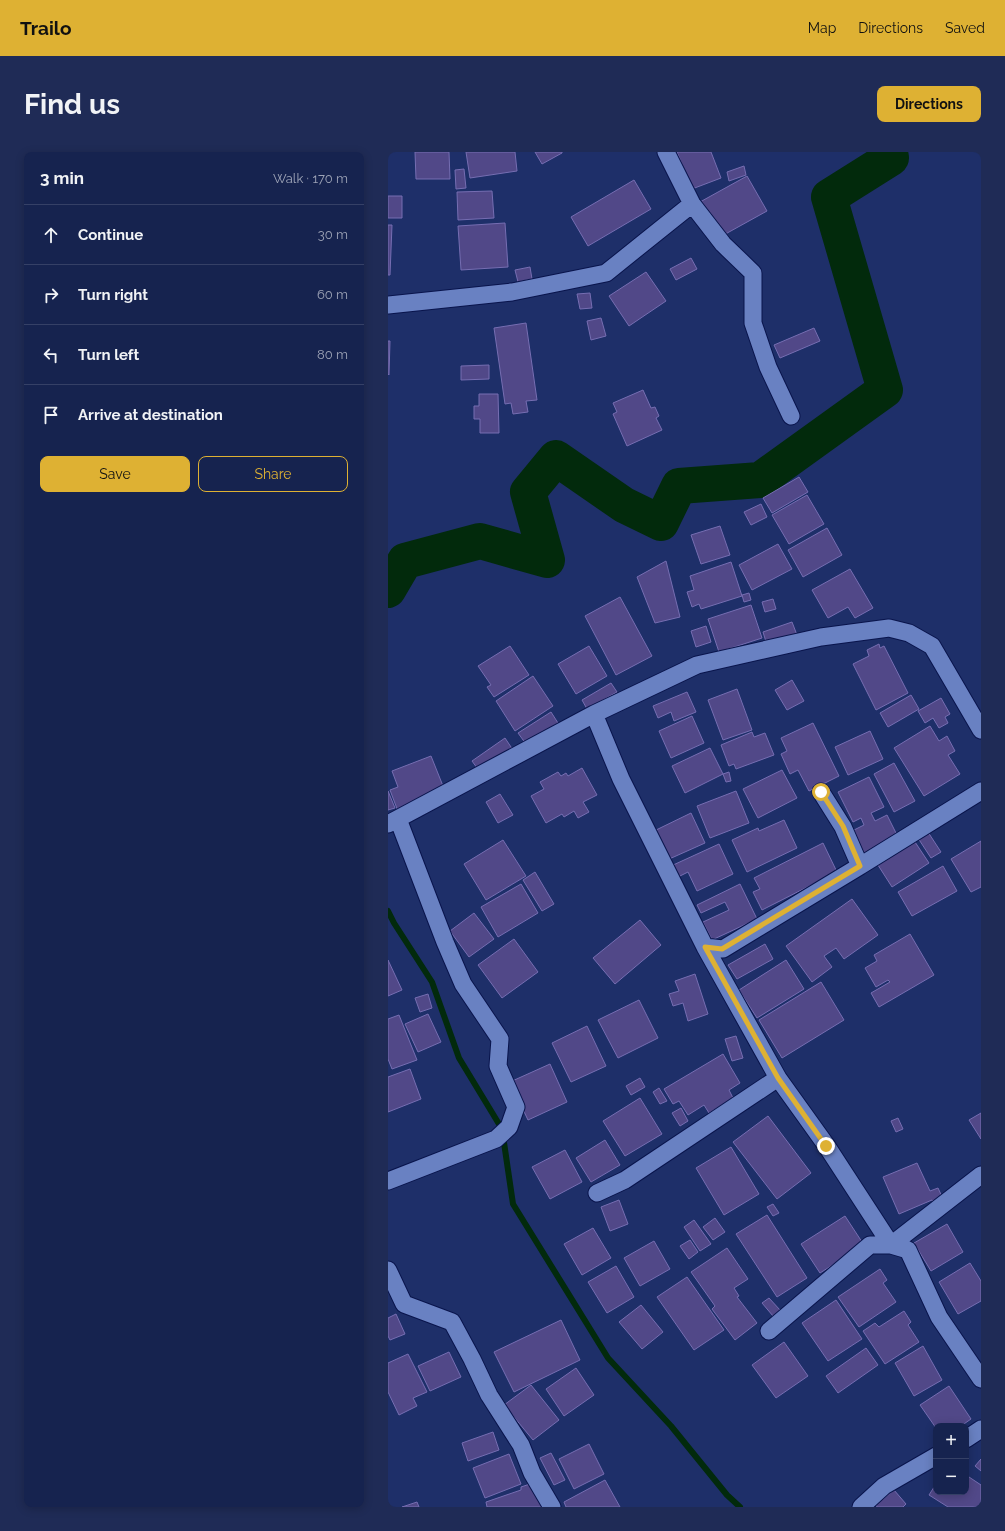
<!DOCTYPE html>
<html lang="en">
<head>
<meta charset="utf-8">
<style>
  :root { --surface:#16234f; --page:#1f2b56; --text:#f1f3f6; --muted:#9ea4b7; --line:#354066; --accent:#deb133 }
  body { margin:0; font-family:Raleway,sans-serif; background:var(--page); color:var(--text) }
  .controls { position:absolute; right:12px; bottom:12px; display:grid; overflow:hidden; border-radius:8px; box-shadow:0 2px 10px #0003 }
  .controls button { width:36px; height:36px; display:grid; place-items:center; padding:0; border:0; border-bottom:1px solid var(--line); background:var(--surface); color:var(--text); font:20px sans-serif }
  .stop { position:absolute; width:12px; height:12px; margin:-9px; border:3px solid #deb133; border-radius:50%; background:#fff }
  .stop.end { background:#deb133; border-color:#fff; box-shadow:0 1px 4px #0008 }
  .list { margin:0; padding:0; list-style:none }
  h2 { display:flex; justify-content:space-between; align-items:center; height:52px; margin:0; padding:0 16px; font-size:17px }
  h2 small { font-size:13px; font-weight:400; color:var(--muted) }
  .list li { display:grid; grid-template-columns:26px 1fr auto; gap:12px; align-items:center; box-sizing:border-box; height:60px; padding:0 16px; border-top:1px solid var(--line) }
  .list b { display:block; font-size:15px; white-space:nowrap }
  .list em { font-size:13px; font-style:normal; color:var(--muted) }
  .actions { display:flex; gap:8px; padding:12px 16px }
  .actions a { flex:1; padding:9px 0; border:1px solid var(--accent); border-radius:8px; text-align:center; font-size:14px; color:var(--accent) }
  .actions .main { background:var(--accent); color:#111 }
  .icon { flex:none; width:22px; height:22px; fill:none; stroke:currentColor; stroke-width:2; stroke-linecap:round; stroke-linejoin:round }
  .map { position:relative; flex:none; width:593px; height:1355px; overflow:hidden; border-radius:8px }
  header { display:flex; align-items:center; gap:24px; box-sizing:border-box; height:56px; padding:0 20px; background:var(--accent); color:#111 }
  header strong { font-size:19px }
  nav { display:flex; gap:22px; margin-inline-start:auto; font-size:14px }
  .intro { display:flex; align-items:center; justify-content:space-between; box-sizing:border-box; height:96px; padding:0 24px }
  h1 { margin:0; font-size:28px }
  .button { padding:10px 18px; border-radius:8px; background:var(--accent); color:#111; font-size:14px; font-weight:700 }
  main { display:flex; gap:24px; padding:0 24px }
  aside { flex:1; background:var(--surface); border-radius:8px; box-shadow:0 2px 10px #0003 }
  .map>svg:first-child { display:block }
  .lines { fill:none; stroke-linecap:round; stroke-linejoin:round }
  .stream { stroke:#022a0c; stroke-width:6 }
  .river { stroke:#022a0c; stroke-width:36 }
  .building { fill:#514888; stroke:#766eb2 }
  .minor-casing { stroke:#09144c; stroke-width:19 }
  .minor { stroke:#6981c2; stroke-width:17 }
  .route { stroke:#deb133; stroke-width:5 }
</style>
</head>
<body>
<header>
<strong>Trailo</strong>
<nav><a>Map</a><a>Directions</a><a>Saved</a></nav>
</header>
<div class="intro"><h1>Find us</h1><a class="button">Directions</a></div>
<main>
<aside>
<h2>3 min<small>Walk · 170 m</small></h2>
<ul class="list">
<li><svg class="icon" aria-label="ahead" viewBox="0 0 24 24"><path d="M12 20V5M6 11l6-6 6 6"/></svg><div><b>Continue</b></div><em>30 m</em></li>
<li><svg class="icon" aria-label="right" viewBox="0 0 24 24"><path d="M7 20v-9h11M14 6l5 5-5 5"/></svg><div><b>Turn right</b></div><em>60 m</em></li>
<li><svg class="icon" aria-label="left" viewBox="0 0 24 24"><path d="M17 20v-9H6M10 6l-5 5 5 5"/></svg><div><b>Turn left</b></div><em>80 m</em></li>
<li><svg class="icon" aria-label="arrive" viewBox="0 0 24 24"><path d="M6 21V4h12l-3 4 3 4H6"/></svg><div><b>Arrive at destination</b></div></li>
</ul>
<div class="actions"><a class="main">Save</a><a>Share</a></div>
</aside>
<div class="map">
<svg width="593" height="1355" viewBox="0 0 593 1355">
  <rect width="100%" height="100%" fill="#1e2f69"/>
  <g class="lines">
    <path class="stream" d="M0,759L6,771L44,830L71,906L114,977L125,1052L220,1206L283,1274L339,1343L352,1355"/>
    <path class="river" d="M0,438L17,409L92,389L159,408L140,340L168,306L236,353L273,371L291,334L372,328L497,238L441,45L503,6L502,0"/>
  </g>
  <path class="building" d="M27,0H61L62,27H28Z
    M78,0H127L129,19L82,26Z
    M147,0H174V1L154,12Z
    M289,0H323L333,26L304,37Z
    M356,14L358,23L341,29L339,20Z
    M76,17L78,36L68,37L67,18Z
    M359,24L379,59L332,85L312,50Z
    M246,28L263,57L200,94L183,65Z
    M104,39L106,66L70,68L69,40Z
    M0,44H14V66H0Z
    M117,71L120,115L73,118L70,74Z
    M0,73H4L2,123H0Z
    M303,106L309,117L288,128L282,117Z
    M142,115L144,127L130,130L127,118Z
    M258,120L278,149L241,174L221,144Z
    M202,141L204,156L192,157L189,142Z
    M213,166L218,184L203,188L199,169Z
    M138,171L149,248L138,249L140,260L125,262L123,251L117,252L106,176Z
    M426,176L432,189L392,206L386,193Z
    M0,189H2L1,223L0,222Z
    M101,213V227L73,228V214Z
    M255,238L263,256L267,255L271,264L268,266L274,278L239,294L225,262L229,260L225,251Z
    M91,242H110L111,281H92V267H86V254H91Z
    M411,325L420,340L384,361L375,346Z
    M419,343L436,372L401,392L384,363Z
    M373,352L379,365L363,373L356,360Z
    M332,374L342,403L313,412L303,383Z
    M439,376L454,403L415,425L400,398Z
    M390,392L404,417L364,438L351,413Z
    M278,409L292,465L267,471L249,425Z
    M343,410L354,444L313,457L311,452L304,455L299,440L306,438L302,424Z
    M462,417L485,456L467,466L460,455L440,466L424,438Z
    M361,441L363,448L356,450L354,443Z
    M232,445L264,504L228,523L197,464Z
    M385,447L388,457L377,460L374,450Z
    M363,453L374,486L331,500L320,467Z
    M404,470L409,483L379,493L375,480Z
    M318,474L323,490L308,495L303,479Z
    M491,492L492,496L496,494L520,541L488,558L465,512L481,504L479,498Z
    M122,494L141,523L106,545L99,535L103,533L90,514Z
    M201,494L219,524L188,542L170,512Z
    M145,524L165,554L127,579L108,549Z
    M404,528L416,549L399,558L387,538Z
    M223,531L229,540L199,557L194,548Z
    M349,537L364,578L335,588L320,548Z
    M299,540L308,560L286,569L283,560L270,566L265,554Z
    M523,543L531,557L500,575L492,561Z
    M553,546L562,562L557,565L560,571L551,576L545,566L537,571L530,559Z
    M163,560L170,571L138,592L130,581Z
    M304,564L316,591L283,606L271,579Z
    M425,571L451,624L421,639L410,618L402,622L393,602L399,599L393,586Z
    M542,574L551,589L559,584L567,599L560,603L572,622L536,644L506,596Z
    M482,579L495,607L460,623L447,595Z
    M364,580L366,585L377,581L386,603L348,617L346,612L341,614L333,593Z
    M117,586L125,598L92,620L84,609Z
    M322,596L335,622L297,641L284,614Z
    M43,604L59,644L11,662L2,638L10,635L4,619Z
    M506,611L527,649L506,660L486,622Z
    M194,616L209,643L195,650L201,660L190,666L186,659L176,665L174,662L158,671L143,644L156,637L152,630L170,620L173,624L178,621L180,624Z
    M394,618L409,646L370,666L355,637Z
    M341,620L343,629L338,630L335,622Z
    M481,625L496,655L483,661L487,669L499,663L511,687L477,704L464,679L476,673L473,666L465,670L450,640Z
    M0,639L7,656L0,658Z
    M348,639L361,671L322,686L309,654Z
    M112,642L125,663L110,671L98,650Z
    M303,661L317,691L279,708L266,679Z
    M396,668L409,696L359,720L344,688L370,676L371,679Z
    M538,677L553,700L543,706L528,683Z
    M525,687L541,711L504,735L488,710Z
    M115,688L138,724L98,748L76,712Z
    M593,689V735L583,740L563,707Z
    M435,691L449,720L374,758L365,740L372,737L366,726Z
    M331,692L345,722L309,739L300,720L288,726L283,714Z
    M555,714L569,739L524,764L510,740Z
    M147,720L166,752L154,759L135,728Z
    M133,732L150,761L110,785L93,755Z
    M352,732L369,767L324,788L315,770L341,758L337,750L313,761L309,753Z
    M464,747L490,783L456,807L448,796L436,804L444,815L424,830L398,794Z
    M86,761L106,787L81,805L62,779Z
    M252,768L273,793L227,832L205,806Z
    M522,782L546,823L491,855L483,841L502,830L500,828L488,835L477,816L489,809L486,803Z
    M126,787L150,820L114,846L90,813Z
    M377,792L385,807L349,827L340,813Z
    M0,808L14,838L0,844Z
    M398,808L416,837L369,866L351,838Z
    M307,822L320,862L300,869L295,851L285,854L281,842L291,839L287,829Z
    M433,830L456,868L394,906L371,868Z
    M40,842L44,856L32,860L27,846Z
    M251,848L270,886L230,906L210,868Z
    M40,862L53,890L30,900L17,872Z
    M11,863L29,908L4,917L0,907V867Z
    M199,874L218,914L183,930L164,891Z
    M348,884L355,906L344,909L337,887Z
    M335,902L352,931L341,938L345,946L321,961L316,953L300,963L291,949L285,952L276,937Z
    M162,912L179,950L140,968L122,930Z
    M22,917L33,947L0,960V925Z
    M252,926L257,935L243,943L238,934Z
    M271,936L279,949L272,952L265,940Z
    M252,946L274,982L237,1004L215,969Z
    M293,956L300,969L292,974L284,961Z
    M593,961V987L581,968Z
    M380,964L423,1021L389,1047L345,990Z
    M510,966L515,977L508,980L503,969Z
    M217,988L232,1013L203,1030L188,1006Z
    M343,995L371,1042L336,1063L308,1016Z
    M177,998L194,1030L162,1047L144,1015Z
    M529,1011L542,1039L550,1036L556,1049L547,1053L544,1048L511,1062L495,1025Z
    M231,1048L240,1072L222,1079L213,1055Z
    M385,1052L391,1061L385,1064L379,1055Z
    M379,1063L419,1126L389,1145L348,1082Z
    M457,1064L476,1093L432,1121L413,1092Z
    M327,1066L337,1080L325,1088L315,1075Z
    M306,1068L323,1092L312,1099L296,1075Z
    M559,1072L575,1100L543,1119L526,1091Z
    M205,1076L223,1106L194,1123L176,1092Z
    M302,1088L310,1100L301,1107L292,1094Z
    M266,1089L282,1117L252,1134L236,1106Z
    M339,1096L360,1127L346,1136L351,1144L349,1145L369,1171L347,1188L324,1157L327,1154L303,1120Z
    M582,1111L593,1129V1149L570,1162L551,1130Z
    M228,1114L246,1145L219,1161L200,1130Z
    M492,1117L499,1128L495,1131L508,1150L471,1175L450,1145Z
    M299,1125L336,1178L306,1198L269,1145Z
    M381,1146L392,1158L385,1164L374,1151Z
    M448,1148L474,1187L440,1209L414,1171Z
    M253,1153L275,1180L254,1197L231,1170Z
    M516,1159L523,1170L520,1173L531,1190L497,1212L475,1179L487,1171L491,1175Z
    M8,1162L17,1182L2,1188L0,1184V1166Z
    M173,1168L192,1208L126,1240L106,1200Z
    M396,1190L420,1224L388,1246L364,1213Z
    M535,1194L554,1228L526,1244L507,1211Z
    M478,1196L490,1213L450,1241L438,1224Z
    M61,1200L73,1225L42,1239L30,1214Z
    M20,1202L39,1240L25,1246L29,1254L11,1263L0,1240V1211Z
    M188,1216L206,1243L176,1264L158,1237Z
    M143,1233L171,1268L145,1288L116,1253Z
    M561,1234L583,1267L573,1274H548V1276L532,1253Z
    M105,1280L111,1298L80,1309L74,1291Z
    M201,1292L216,1322L186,1337L171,1307Z
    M163,1301L177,1328L166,1333L152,1306Z
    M121,1302L133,1332L97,1346L85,1316Z
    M593,1307V1319L587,1314Z
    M578,1323L593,1333V1355H560L541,1343L548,1332V1340H578Z
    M217,1328L232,1355H178L176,1350Z
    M148,1330L157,1355H99L98,1350L133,1338V1335Z
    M506,1338L518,1352L515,1355H489L488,1353Z
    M29,1350L31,1355H14Z"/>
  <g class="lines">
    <g class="minor-casing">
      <path id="minor" d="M278,0L304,52L335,92L365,121V171L380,215L403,264
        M0,153L124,140L218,121L304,52
        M206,562L233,627L317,795L390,926L438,993L503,1093L520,1098L551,1165L593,1227
        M0,672L206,562L309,513L433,485L501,476L521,481L544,494L593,578
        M472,714L593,639
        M317,795L335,797L472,714L455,675L433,640
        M0,1029L108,987L121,975L128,955L110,914L112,887L75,832L57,790L10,667
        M209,1041L237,1028L390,926
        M0,1118L16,1152L64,1170L84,1207L101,1243L133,1293L144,1321L164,1355
        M381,1179L482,1093H503L593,1023
        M578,1287L593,1277
        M473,1355L496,1334L548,1304"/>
    </g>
    <use href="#minor" class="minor"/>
  </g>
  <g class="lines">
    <path class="route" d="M433,640L455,674L472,714L334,797L317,795L390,926L438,994"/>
  </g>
</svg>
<div class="controls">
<button>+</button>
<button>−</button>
</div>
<div class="stop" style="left:433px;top:640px"></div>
<div class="stop end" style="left:438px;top:994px"></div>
</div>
</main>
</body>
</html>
